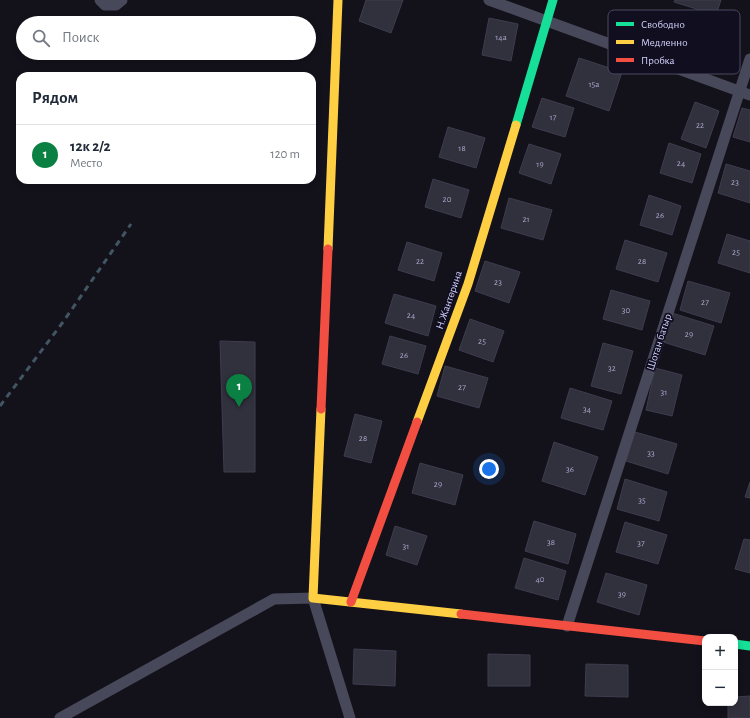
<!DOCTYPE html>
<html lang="ru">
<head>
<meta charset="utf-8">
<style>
  :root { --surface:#fff; --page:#f6f6f7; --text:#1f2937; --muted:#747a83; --line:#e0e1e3; --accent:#0b8043 }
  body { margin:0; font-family:"Alegreya Sans",sans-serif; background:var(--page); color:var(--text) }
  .controls { position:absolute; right:12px; bottom:12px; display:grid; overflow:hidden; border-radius:8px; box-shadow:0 2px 6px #0003 }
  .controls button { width:36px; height:36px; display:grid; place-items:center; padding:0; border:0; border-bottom:1px solid var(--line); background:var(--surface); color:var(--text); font:20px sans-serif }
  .you { position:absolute; left:489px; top:469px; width:14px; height:14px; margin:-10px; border:3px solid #fff; border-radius:50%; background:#1a73e8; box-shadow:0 0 0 6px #1a73e833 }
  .badge { display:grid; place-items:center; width:26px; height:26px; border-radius:50%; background:var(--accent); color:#fff; font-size:13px; font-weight:700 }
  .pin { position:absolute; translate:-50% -33px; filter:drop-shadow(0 1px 2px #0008) }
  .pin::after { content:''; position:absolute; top:21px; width:14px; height:12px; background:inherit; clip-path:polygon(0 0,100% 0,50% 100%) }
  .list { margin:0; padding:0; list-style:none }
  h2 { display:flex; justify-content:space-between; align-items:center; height:52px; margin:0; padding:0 16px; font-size:17px }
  h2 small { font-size:13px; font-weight:400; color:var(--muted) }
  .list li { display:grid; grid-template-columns:26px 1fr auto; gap:12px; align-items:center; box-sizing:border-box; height:60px; padding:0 16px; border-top:1px solid var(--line) }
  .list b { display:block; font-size:15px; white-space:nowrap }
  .list p { margin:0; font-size:13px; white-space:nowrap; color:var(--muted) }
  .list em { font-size:13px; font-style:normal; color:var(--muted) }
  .icon { flex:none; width:22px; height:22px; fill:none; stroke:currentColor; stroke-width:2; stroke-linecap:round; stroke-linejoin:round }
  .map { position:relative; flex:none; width:750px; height:718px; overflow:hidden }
  .search { position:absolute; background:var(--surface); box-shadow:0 2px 6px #0003; left:16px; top:16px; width:300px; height:44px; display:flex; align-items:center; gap:10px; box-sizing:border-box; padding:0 14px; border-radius:22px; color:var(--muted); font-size:15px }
  .panel { position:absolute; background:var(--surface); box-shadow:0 2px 6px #0003; left:16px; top:72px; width:300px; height:112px; border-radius:12px }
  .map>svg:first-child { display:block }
  .building { fill:#31303d; stroke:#3e3c4e }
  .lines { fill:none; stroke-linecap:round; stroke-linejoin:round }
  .street { stroke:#48485b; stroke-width:11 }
  .fast { stroke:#16e098; stroke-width:9 }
  .slow { stroke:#ffcf43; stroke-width:9 }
  .jam { stroke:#f24e42; stroke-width:9 }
  .rail { stroke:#415662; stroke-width:3; stroke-dasharray:6 5; stroke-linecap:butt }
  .labels { text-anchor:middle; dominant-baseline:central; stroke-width:3.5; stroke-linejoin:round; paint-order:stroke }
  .number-label { font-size:9px; fill:#a9a8cc }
  .street-label { font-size:11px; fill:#d1d0fb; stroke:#100e1f }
  .key { fill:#100e1f; stroke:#4a4861; stroke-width:1 }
  .key-label { font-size:11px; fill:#d1d0fb }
</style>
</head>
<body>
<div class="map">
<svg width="750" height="718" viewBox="0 0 750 718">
  <rect width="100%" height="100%" fill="#13121b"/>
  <path class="building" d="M366,0H403L391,33L359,21Z
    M675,0H721L716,15L674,2Z
    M489,18L518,24L511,61L482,55Z
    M579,58L622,72L609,111L566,96Z
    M542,98L574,108L565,137L532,127Z
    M695,102L719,111L706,148L681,139Z
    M742,108L750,110V142L733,137Z
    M448,127L485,138L476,168L439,157Z
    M669,143L701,154L692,183L660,173Z
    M529,144L561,154L551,184L519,173Z
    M726,164L750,171V203L718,193Z
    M433,179L469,190L461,218L425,207Z
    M649,195L681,206L672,235L640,225Z
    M509,198L552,210L543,240L501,228Z
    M727,234L750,241V273L718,263Z
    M625,240L667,253L658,282L616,269Z
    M407,242L442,253L434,281L398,270Z
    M485,261L520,272L509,303L475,291Z
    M688,281L730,293L721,323L680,310Z
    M611,290L650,301L642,330L603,319Z
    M394,294L436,306L428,336L385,323Z
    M672,313L714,326L705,355L663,342Z
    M470,319L504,331L493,362L459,350Z
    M390,336L426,346L418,374L382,364Z
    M220,341L255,342V472H224Z
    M603,343L633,351L621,394L591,386Z
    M445,366L488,378L479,408L437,396Z
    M655,368L682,375L672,416L646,410Z
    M570,388L612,401L603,430L561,418Z
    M355,414L382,421L371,463L344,456Z
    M635,432L677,444L668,474L626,461Z
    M554,442L598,457L585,495L542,481Z
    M420,463L463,475L455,505L412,493Z
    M625,479L667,492L659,521L617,509Z
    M750,482V498L745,497Z
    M534,521L576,534L568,564L525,551Z
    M625,522L667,535L658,564L616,552Z
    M395,526L427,536L417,565L386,555Z
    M744,539L750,540V573L735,569Z
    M524,558L566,571L558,600L515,588Z
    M606,573L647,585L639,615L597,602Z
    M354,649L396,651L395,686L353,684Z
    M488,654L530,655V686H488Z
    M586,664L628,665V697L585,696Z
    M750,696V718H728V703H735V697Z"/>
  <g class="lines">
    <path class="street" d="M100,0L105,5H116L122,0
      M489,0L750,95
      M567,626L750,59
      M60,718L274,599L313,598L350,718"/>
    <path class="fast" d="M516,125L553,0
      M735,644L750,646"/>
    <path class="slow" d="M328,249L338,0
      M321,409L313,598L461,614
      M417,422L468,284L516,125"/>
    <path class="jam" d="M321,409L328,249
      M351,602L417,422
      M461,614L705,641"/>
    <path class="rail" d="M0,406L63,322L131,224"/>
  </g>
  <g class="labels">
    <g class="number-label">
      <text x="501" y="37">14а</text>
      <text x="594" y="84">15а</text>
      <text x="553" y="117">17</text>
      <text x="700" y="125">22</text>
      <text x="462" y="148">18</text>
      <text x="681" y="163">24</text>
      <text x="540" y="164">19</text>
      <text x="735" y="182">23</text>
      <text x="447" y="199">20</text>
      <text x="660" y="215">26</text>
      <text x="526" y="219">21</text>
      <text x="736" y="252">25</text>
      <text x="420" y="261">22</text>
      <text x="642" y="261">28</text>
      <text x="498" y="282">23</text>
      <text x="705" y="302">27</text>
      <text x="626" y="310">30</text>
      <text x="411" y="315">24</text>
      <text x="689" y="334">29</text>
      <text x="482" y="341">25</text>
      <text x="404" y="355">26</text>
      <text x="612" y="368">32</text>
      <text x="462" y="387">27</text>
      <text x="664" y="392">31</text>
      <text x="587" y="409">34</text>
      <text x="363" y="438">28</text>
      <text x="651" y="453">33</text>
      <text x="570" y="469">36</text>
      <text x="438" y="484">29</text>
      <text x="642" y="500">35</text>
      <text x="551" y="542">38</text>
      <text x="641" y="543">37</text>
      <text x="406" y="546">31</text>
      <text x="540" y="579">40</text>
      <text x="622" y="594">39</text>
    </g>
    <g class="street-label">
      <text transform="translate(449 300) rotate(-71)">Н.Жантөрина</text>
      <text transform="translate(659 342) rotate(-72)">Шотан батыр</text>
    </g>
  </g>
  <rect x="608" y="10" width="132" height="64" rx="6" class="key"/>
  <rect x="616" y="22" width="18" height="4" fill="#16e098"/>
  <rect x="616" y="40" width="18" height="4" fill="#ffcf43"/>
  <rect x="616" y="58" width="18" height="4" fill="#f24e42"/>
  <g class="key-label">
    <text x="641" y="28">Свободно</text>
    <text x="641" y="46">Медленно</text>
    <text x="641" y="64">Пробка</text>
  </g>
</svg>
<div class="controls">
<button>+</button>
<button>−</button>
</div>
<div class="you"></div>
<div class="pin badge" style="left:239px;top:407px">1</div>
<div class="search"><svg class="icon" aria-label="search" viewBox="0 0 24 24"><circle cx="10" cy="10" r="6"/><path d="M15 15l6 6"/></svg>Поиск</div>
<section class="panel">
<h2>Рядом<small></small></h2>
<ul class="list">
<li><span class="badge">1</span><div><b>12к 2/2</b><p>Место</p></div><em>120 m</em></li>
</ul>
</section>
</div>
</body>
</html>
